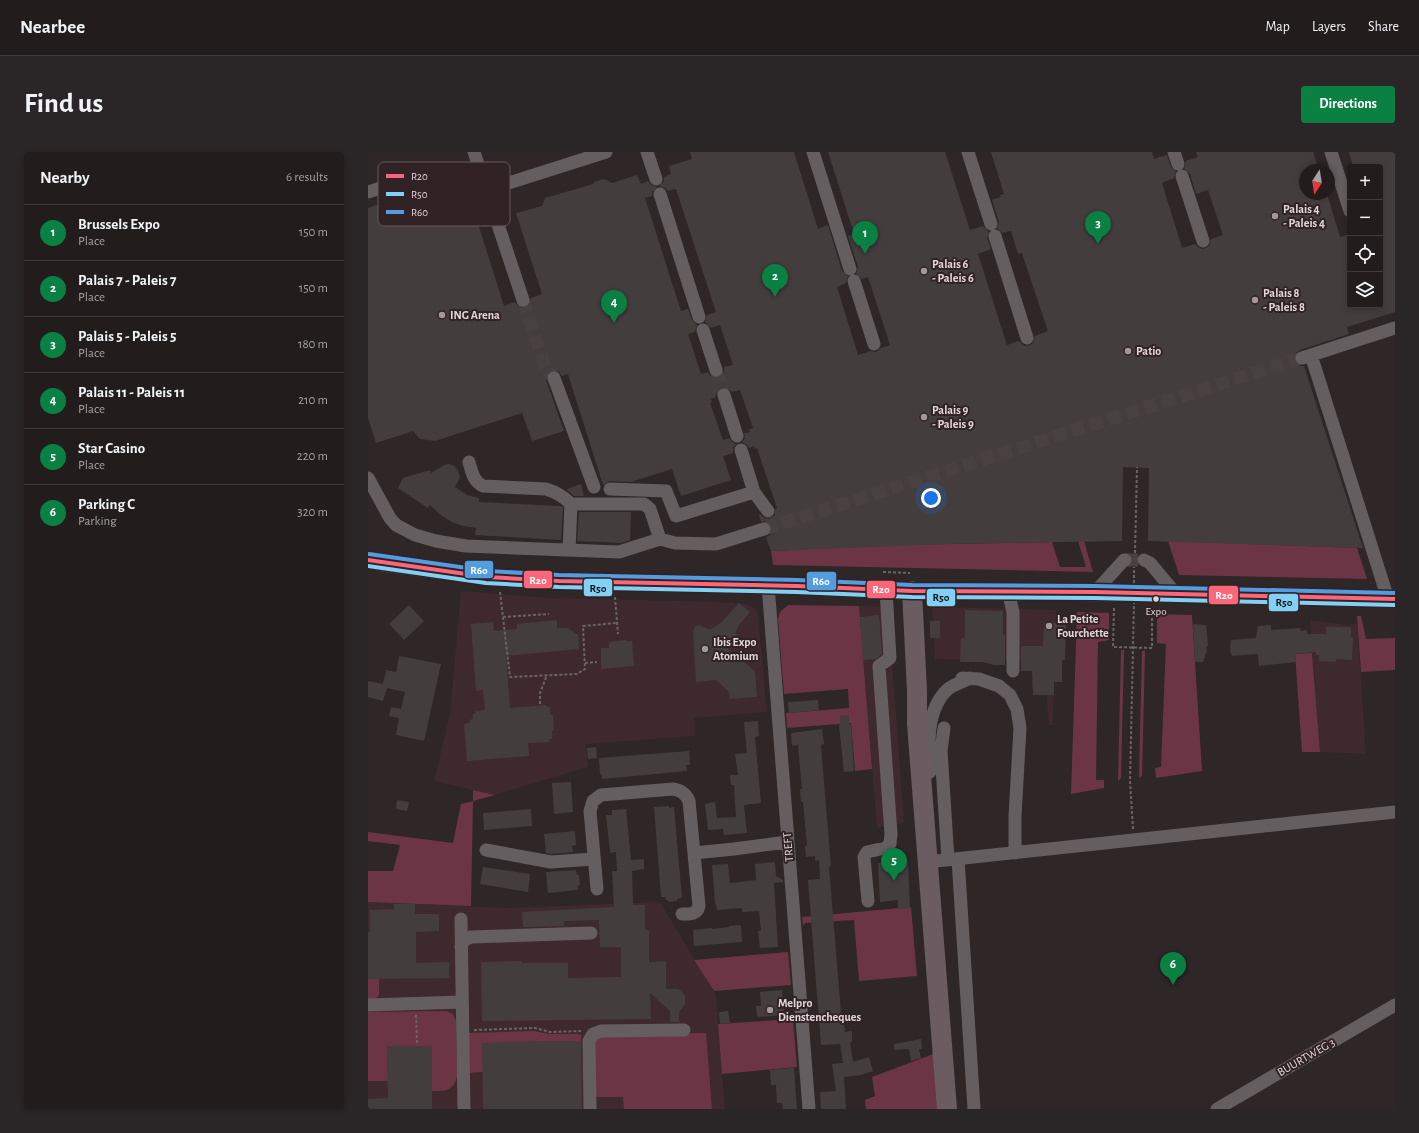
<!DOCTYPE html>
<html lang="en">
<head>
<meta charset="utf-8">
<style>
  :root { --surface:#221c1d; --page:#2a2526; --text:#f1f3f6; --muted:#a2a1a4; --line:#3f3a3b; --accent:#0b8043 }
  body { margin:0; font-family:"Alegreya Sans",sans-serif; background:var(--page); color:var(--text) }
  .controls { position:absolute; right:12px; top:12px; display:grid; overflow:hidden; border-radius:4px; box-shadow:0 2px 6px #0003 }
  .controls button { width:36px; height:36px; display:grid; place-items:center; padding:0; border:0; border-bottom:1px solid var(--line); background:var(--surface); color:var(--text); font:20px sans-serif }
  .compass { position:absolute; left:931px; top:12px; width:36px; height:36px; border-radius:50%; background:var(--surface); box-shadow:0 2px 6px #0003; rotate:192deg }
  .you { position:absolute; left:563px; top:346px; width:14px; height:14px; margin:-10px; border:3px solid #fff; border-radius:50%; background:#1a73e8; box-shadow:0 0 0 6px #1a73e833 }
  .badge { display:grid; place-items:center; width:26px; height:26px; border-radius:50%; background:var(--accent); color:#fff; font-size:13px; font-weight:700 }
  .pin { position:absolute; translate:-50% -33px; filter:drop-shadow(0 1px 2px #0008) }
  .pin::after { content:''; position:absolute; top:21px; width:14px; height:12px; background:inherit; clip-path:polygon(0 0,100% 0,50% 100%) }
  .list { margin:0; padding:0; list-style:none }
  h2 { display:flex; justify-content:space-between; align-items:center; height:52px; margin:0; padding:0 16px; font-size:17px }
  h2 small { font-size:13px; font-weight:400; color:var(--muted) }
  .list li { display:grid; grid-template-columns:26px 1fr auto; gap:12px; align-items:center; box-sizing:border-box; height:56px; padding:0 16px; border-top:1px solid var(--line) }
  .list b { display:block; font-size:15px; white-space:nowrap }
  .list p { margin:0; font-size:13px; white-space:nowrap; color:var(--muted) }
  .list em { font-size:13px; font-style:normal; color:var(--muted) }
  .icon { flex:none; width:22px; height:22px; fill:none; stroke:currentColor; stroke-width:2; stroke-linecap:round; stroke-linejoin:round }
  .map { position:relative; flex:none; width:1027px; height:957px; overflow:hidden; border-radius:4px }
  header { display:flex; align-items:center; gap:24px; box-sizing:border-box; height:56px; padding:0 20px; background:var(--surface); border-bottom:1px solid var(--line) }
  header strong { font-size:19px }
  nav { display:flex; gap:22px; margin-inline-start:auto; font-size:14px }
  .intro { display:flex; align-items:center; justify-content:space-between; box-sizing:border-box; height:96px; padding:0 24px }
  h1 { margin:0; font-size:28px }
  .button { padding:10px 18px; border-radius:4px; background:var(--accent); color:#fff; font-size:14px; font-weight:700 }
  main { display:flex; gap:24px; padding:0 24px }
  aside { flex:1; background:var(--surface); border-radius:4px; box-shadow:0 2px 6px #0003 }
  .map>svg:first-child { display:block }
  .built { fill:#3e292f }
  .green { fill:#6b3546 }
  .building { fill:#443d3e }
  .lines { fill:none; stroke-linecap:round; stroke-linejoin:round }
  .minor-tunnel { stroke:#494042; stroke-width:13; stroke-dasharray:13 6; stroke-linecap:butt }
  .path { stroke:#6a6465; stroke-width:2; stroke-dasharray:3 2; stroke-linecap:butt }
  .minor { stroke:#655e60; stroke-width:13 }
  .major { stroke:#6f6266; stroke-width:17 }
  .highway { stroke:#6a5c60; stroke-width:20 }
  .bus-1-casing { stroke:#312226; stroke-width:7 }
  .bus-2-casing { stroke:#312226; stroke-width:7 }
  .bus-3-casing { stroke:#312226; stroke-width:7 }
  .bus-1 { stroke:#fa677a; stroke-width:4 }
  .bus-2 { stroke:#83d0f5; stroke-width:4 }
  .bus-3 { stroke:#539cdf; stroke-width:4 }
  .poi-dot { fill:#a2989b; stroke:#312226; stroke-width:1.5 }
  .bus-dot { fill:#e1d6d9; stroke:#312226; stroke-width:1.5 }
  .labels { text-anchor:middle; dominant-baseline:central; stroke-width:4; stroke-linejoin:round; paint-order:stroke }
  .bus-label { font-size:11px; fill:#e1d6d9; stroke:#312226 }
  .poi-label { font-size:12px; font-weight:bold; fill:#e1d6d9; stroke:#312226; text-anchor:start }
  .street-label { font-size:12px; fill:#e1d6d9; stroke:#312226 }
  .key { fill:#312226; stroke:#66585c; stroke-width:1 }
  .key-label { font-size:11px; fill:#e1d6d9 }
  .line-badge { stroke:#312226; stroke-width:1.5 }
  .badge-label { font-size:11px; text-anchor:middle; font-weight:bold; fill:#fff }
  .pale-badge-label { font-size:11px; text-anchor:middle; font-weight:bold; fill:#111 }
</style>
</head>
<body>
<header>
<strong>Nearbee</strong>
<nav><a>Map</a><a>Layers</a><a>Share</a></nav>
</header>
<div class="intro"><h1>Find us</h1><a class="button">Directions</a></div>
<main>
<aside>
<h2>Nearby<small>6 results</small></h2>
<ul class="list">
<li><span class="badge">1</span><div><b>Brussels Expo</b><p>Place</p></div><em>150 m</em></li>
<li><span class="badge">2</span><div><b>Palais 7 - Paleis 7</b><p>Place</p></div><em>150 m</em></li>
<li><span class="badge">3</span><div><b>Palais 5 - Paleis 5</b><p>Place</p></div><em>180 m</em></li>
<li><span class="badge">4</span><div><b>Palais 11 - Paleis 11</b><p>Place</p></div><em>210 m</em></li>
<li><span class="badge">5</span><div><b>Star Casino</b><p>Place</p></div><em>220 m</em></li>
<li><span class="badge">6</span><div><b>Parking C</b><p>Parking</p></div><em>320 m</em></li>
</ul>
</aside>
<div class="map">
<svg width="1027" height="957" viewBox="0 0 1027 957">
  <rect width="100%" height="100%" fill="#2e2627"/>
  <path class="built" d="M93,439L182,446L316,449L371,451L382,453L388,458L390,464L399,560L326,566L327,584L218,592L220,615L127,643L66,629L82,562Z
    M491,454L520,455L536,671L509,676Z
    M564,455L688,458L685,573H681L677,526L674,509L567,507Z
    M942,468L976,473L989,472L998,602L952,600Z
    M0,750L140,756L292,750L348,843L357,957H0Z"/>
  <path class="green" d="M710,389H716L725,420L405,413L403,399L523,393L684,390L692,415H718Z
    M800,389L989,396L999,427L811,423Z
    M420,453L491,454L504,617L487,619L483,571L419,576L418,561L481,556L480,537L416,542L410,467L412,460Z
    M709,460L741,461V488L730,490L728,628H736V636L703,642Z
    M789,462L824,463L834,619L788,626L787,616L793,615L798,492L789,491Z
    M989,464H993L998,487L1027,486V518L993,520Z
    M753,498H756L753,626L750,629Z
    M774,499H777L774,624L771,626Z
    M944,501L952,600H934L927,502Z
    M105,638L127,643L105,649L103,754L0,750V719H25L32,693L0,689V680L85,691L93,652L105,649Z
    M543,755L549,824L491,829L486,768L437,771L435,774L434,765Z
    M420,800L423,833L346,839L326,808Z
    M0,827H11V843L8,847H0Z
    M79,859L85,862L88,869L89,925C84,940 78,939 64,939L63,894H19L20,929H0V860Z
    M425,867L429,915L354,922L350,872Z
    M166,879L181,882H209L213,883V889H178L115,920L101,921V881Z
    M338,881L344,957H256L255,945H228L227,890L229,886L235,882Z
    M568,901L572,957H498L497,948L507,944L504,925Z"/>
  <path class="building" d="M322,0H426L450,77L460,73L474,119L480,124L478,131L469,135L490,203L503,199L508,200L513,196L522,193L500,125L494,127L488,122L490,115L480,84L486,82L460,0H577L602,78L615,74L621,80L619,86L623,97L610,102L639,193L651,189L654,192L658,194L662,193L665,191L667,184L680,179L654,101L650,102L643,79L634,81L629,76L631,70L624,48L633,45L632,43L636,42L623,0H784L786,7L799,3L803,15L808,19L806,26L794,31L814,96L827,92L830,95L834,97L838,96L841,94L843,87L855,83L840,38L828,42L822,22L816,17L818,9L830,5L828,0H945L951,18H937V42H959L972,85L982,82V153H1012V15H985L981,0H1027V160L979,175L981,182L932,198L928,201L926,205L928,212L932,214H936L995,396L780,389L781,316L755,315L754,389L582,392L403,399L398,385L402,383L404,379L403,374L398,369L393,370L391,362H392L396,366L401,367L407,363V357L409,356L389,296L387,297L386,294L381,296L378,292L374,290L377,286L376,281L382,280L381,277L385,276L372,238L364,240L361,237L357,235L350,237L348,241V245L343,247L344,250L342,251L355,288L361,286L364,290L368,292L365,296V301L355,304L363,328L313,344L304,317L263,330L242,329L235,333L200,222L194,224L191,220L188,218H184L180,221L178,224V228L196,279L164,289L154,261L67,289L52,287L45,279L8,291L0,266V56L11,52L10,48L57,33L59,38L78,32L101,43L136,154L147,150L150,154L154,156L158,155L161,153L163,146L174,142L148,61L174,54L177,46L222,33L225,32L226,30L236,27L244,31L269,23L273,32L280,29L283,33L289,35L284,40V44L277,46L313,159L320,157L324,168L329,173L327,180L320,182L333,222L340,220L342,224L347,226L354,224L356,220V215L365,213L352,173L343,176L337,170L339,163L348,160L308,37L300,39L297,36L291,34L296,29V25L303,22L301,14L324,7Z
    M81,312L87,314L91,321L92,326L87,335L99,343L111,346V350L193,354L195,355L193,388L107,383L108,376L95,374L84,370L74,364L62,353L60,356L30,336L35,326L62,318L63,321L76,313Z
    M213,332L216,344H206L199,338V337Z
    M211,360H263L262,388L253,391L209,389Z
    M371,451L382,460L371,473L367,481L371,484L360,497L387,519L389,545L362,547L361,540L348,528L328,530L325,478L328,474L332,473L342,478L354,470Z
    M41,453L56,469L36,488L21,472Z
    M597,458L635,459V483H637V513H626L615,510H592L593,486H597Z
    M511,463L514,502L508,507L495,508L492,465Z
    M189,468V476H200L210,483L211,497L138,504L142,556L178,553L179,555H182V563H185L186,579H184V587H181L182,590L160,591L161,604L99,609L96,572L102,571L101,568L105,567V562H107V559L117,558L115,538L108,539L103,472L125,470L126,479L149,477V472Z
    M562,469H572V486H562Z
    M676,471H698L697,508H694V530H686V543H665L664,519H653V494H675Z
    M825,472L838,473L840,494L838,495L839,498L835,510H827Z
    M903,473V478L932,476L933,479L939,478V482H958V475H983V486H985L984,508L968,507V510L951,509V503H948V500L927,502L928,510L891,514L890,502L864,504L862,498L863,488L888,486L890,474Z
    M258,488V489H264L266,514L233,517V496H241V490Z
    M31,504L73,512L56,589L28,583L31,566L21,564L23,555L33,557L37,540L19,536L15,549L0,545V529L15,532L18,518L28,520Z
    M450,548L451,558L421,561L420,550Z
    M481,563V572H483L486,619L476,620L471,573H472V564Z
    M390,569L391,584L387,585L393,651L376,653L379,681L356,683L355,677L340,678L337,652L347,650L349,666L368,665L366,633H363L362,623H370L367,602L379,601L376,570Z
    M454,577L456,592L453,593L463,714L461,715L474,873H476L477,880L484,879V890H482L485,910L501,905L505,919L493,923L476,925L478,957H453L452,940L468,939L464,912L475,911L472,892L453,893L440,728L452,727L451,708L447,709V704L438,705L437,694H439L435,650H433L432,637H434L430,593L424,594L423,581Z
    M228,595L229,606L220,607L219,596Z
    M321,599L322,613H318L319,619L234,627V622H232L231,606Z
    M203,630L205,660L186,662L184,631Z
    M29,648L41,650L39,659L28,657Z
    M301,654V656L306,655L314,746L309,747V749L300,750V748H298L297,745H293L286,655Z
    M163,657L164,674L116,678L115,661Z
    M258,657L263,708L276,707V717L264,719L265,753H277V778H281V810L298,809V837H310L314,840L317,844V852L311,860V870H302V859L282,841L283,867L114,869L113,810L154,809V811H200V826L253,825V795H232L231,768L196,769V774L155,775L154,760L246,755L244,719H249L248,700L242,701L238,663H244V658Z
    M207,679L208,693L204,694L205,700L183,702L178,701L176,682Z
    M540,709L542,756L530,757V748L512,750L510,711Z
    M407,710L408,724L415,728V730L406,731L410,795L392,796L390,779H393L391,759L374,760V756L349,758L348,752H347L344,713L360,712L362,731L388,728L387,712Z
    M115,715L162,722L160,740L112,732Z
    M208,718L209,723H211L212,733H210V738L180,741L178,720Z
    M26,752H47V762H71V779L48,780V811L81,810V826L0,827V780H2V758L26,757Z
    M373,773L374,790L326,794L325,778L343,776L344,777L362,775L361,774Z
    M414,838L416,863L389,865L388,854H393L392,840Z
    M360,859L362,871L352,872L351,860Z
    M553,887L554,897H551L553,906L543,909L541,897L526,898V892Z
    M177,889H213L214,957H115L114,891Z
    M19,894H64V957H0V947L20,946Z
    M426,916L429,957H415L414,951H409L408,933H403L402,918Z"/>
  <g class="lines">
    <path class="minor-tunnel" d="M155,148L177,214L186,226
      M348,218L356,243
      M396,377L934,206
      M757,408H776"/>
    <path class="path" d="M767,401L769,315
      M515,420L542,421
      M766,431V415
      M132,440L142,525L209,522L217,517L215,474L249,471
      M247,445L250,482
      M746,456L745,495L784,496V456
      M135,465L181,462
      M217,511L229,510
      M172,552V541L179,523
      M765,677L762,629L766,451
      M48,863L49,892
      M106,878L167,876L182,880L213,879"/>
    <path class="minor" d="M106,0L155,148
      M279,0L288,27
      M445,0L482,117
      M600,0L623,72
      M806,0L810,12
      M963,0L982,59
      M814,24L835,89
      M0,40L73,17L112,37L119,38L238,0
      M292,42L331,165
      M627,84L659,186
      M486,129L506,192
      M335,178L348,218
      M943,203L1020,447
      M934,206L1027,176
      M186,226L226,335
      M356,243L369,284
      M0,326L22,366L28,373L47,383L68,389L98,394L251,400L292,387L282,357L276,352H203C195,344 188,340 178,337L115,334C105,329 104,320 101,310
      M242,337L298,339L308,364L386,340L373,298
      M386,340L400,359
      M292,387L307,391L348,392L396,377
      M201,398L203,352
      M776,408L782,411L808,442
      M400,433L441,957
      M640,439L645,460V519
      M727,440L756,408H757
      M594,526L611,527L631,534L642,543L649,557L652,576L647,664V701
      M576,576L573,599L580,708
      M562,620C560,593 558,557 580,537C586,532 595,530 602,526
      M118,698L183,710L226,707
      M326,701L366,697L419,690
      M590,707L606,957
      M559,710L1027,660
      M229,737L222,659L225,649L233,643L305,637C313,638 318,642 321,649L331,754C329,763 321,762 314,762
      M500,749L496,705L499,700L517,696L522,692L523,682L511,514L522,506L518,438
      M93,767L96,957
      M93,795L96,788L103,785L223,781
      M0,853L94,850
      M222,957L221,889L225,882L233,879L316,878
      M849,957L1027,853"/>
    <path class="major" d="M0,408L14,411L119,425L191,429L429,434L544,439L757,441
      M775,441L1027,447"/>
    <path class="highway" d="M544,439L549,539V572L579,957"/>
    <g class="bus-1-casing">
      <path id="bus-1" d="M0,408L119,425L191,429L429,434L544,439L727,440L1027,447"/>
    </g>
    <g class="bus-2-casing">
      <path id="bus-2" d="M0,414L118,431L191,435L429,440L544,445L727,446L1027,453"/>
    </g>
    <g class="bus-3-casing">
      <path id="bus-3" d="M1,402L120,419L191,423L429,428L544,433L727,434L1027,441"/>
    </g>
    <use href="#bus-1" class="bus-1"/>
    <use href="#bus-2" class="bus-2"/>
    <use href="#bus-3" class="bus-3"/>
  </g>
  <g class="poi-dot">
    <circle cx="907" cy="64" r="4"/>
    <circle cx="556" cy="119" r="4"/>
    <circle cx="887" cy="148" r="4"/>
    <circle cx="74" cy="163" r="4"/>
    <circle cx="760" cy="199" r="4"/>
    <circle cx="556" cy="265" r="4"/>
    <circle cx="681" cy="474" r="4"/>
    <circle cx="337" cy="497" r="4"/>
    <circle cx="402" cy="858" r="4"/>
  </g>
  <circle class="bus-dot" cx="788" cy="447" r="3.5"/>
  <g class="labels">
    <g class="bus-label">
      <text x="788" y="459">Expo</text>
    </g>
    <g class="poi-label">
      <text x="915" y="57">Palais 4<tspan x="915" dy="14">- Paleis 4</tspan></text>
      <text x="564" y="112">Palais 6<tspan x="564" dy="14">- Paleis 6</tspan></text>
      <text x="895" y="141">Palais 8<tspan x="895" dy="14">- Paleis 8</tspan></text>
      <text x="82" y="163">ING Arena</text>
      <text x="768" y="199">Patio</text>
      <text x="564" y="258">Palais 9<tspan x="564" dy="14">- Paleis 9</tspan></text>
      <text x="689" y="467">La Petite<tspan x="689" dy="14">Fourchette</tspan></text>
      <text x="345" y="490">Ibis Expo<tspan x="345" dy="14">Atomium</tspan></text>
      <text x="410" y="851">Melpro<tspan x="410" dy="14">Dienstencheques</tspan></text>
    </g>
    <g class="street-label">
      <text transform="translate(420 695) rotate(-95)">TREFT</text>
      <text transform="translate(938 905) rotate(-30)">BUURTWEG 3</text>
    </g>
  </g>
  <rect x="10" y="10" width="132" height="64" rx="6" class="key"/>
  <rect x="18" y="22" width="18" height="4" fill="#fa677a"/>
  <rect x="18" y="40" width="18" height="4" fill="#83d0f5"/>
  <rect x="18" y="58" width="18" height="4" fill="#539cdf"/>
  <g class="key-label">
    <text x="43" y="28">R20</text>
    <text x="43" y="46">R50</text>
    <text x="43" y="64">R60</text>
  </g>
  <g class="line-badge">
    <rect x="96" y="408" width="30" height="19" rx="4" fill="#539cdf"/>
    <rect x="155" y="418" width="30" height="19" rx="4" fill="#fa677a"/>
    <rect x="438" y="419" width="31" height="20" rx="4" fill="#539cdf"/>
    <rect x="215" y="426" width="30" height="19" rx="4" fill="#83d0f5"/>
    <rect x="498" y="428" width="30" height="19" rx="4" fill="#fa677a"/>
    <rect x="840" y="433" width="31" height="20" rx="4" fill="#fa677a"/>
    <rect x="558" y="436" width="30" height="19" rx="4" fill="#83d0f5"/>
    <rect x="900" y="441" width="31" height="19" rx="4" fill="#83d0f5"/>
  </g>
  <g class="badge-label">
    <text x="111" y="422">R60</text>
    <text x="170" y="432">R20</text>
    <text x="453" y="433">R60</text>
    <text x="513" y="441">R20</text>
    <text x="856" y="447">R20</text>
  </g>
  <g class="pale-badge-label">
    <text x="230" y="440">R50</text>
    <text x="573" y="449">R50</text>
    <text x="916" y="454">R50</text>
  </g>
</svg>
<div class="controls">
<button>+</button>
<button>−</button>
<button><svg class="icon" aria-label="locate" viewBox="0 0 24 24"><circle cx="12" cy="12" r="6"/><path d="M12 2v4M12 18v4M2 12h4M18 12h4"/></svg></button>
<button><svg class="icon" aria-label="layers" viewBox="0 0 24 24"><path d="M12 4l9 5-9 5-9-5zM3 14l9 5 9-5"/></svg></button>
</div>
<svg class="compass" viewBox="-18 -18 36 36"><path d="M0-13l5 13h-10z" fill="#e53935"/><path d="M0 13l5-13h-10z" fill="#a2a1a4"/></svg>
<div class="you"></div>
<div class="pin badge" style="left:497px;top:102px">1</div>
<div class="pin badge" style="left:407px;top:145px">2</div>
<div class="pin badge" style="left:730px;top:92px">3</div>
<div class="pin badge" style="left:246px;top:171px">4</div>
<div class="pin badge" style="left:526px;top:729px">5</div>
<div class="pin badge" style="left:805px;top:833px">6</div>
</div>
</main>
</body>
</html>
